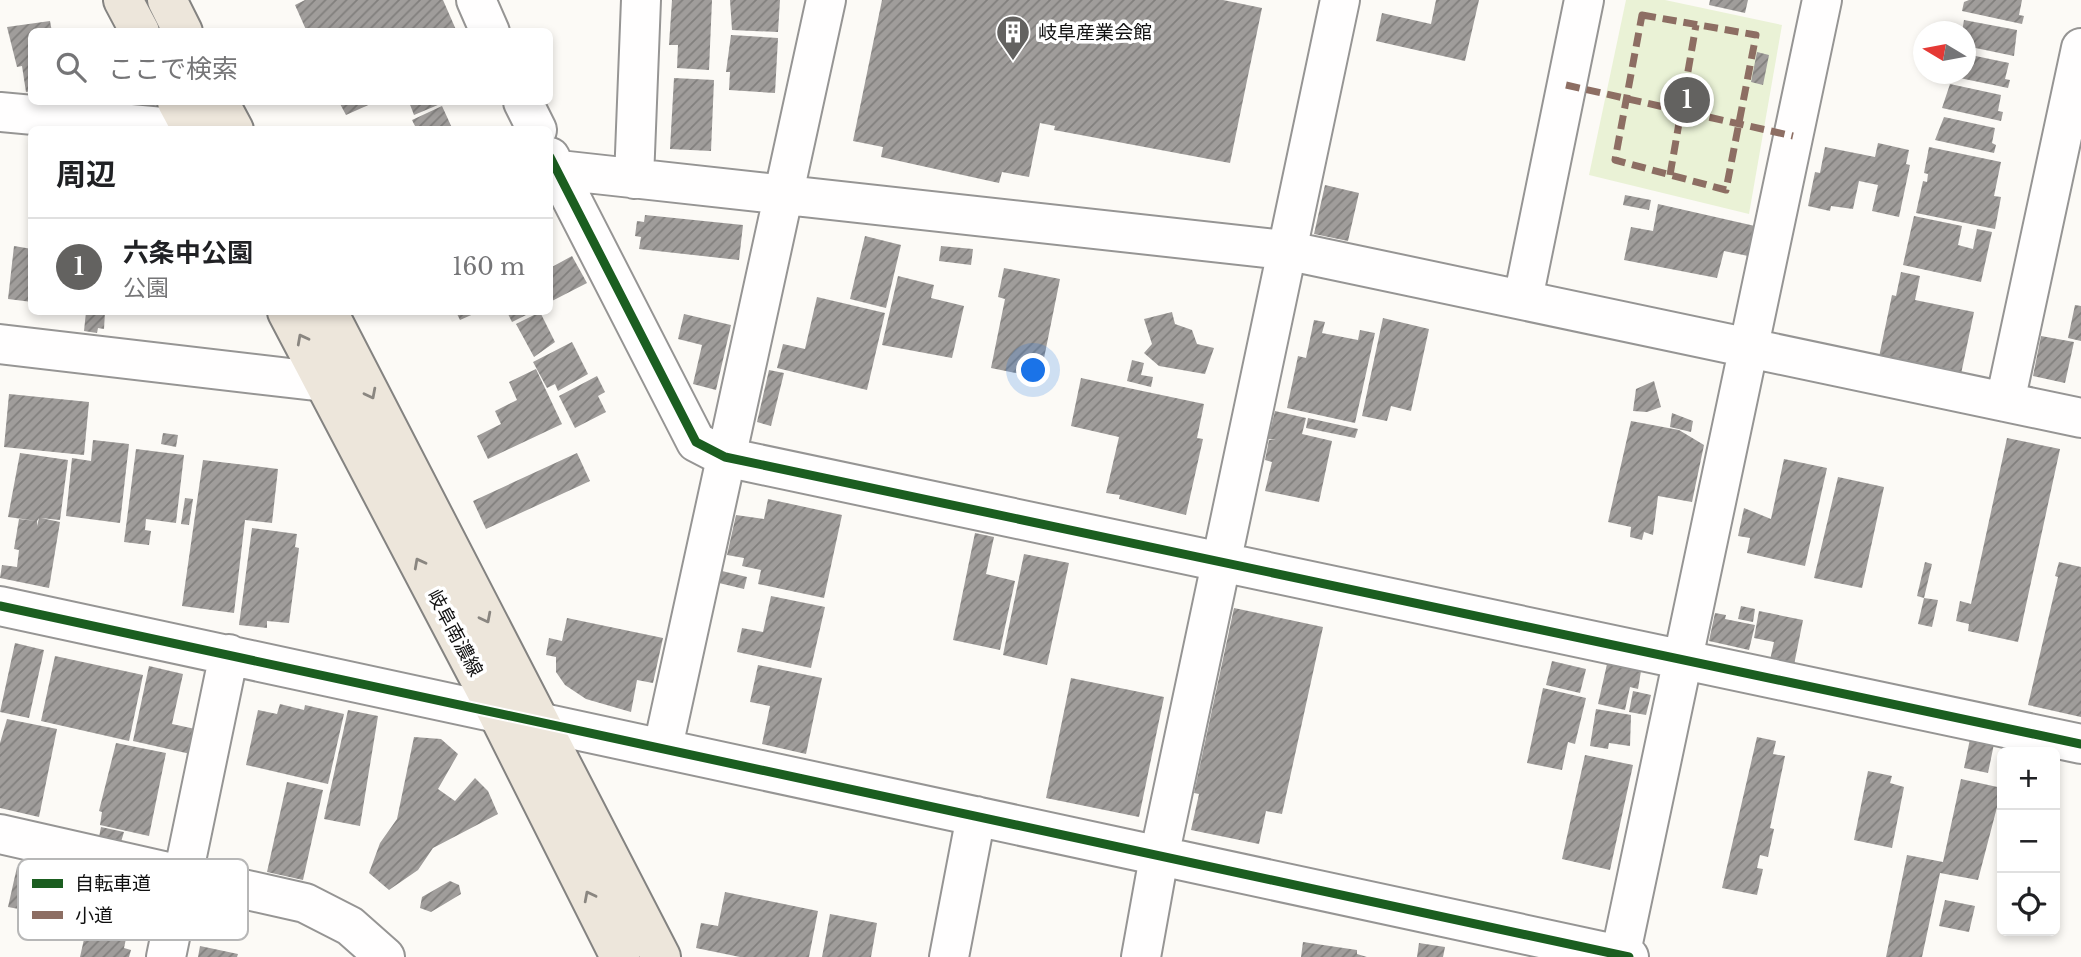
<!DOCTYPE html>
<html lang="ja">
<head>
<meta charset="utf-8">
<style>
  :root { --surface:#fff; --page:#f6f6f6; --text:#202124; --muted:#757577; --line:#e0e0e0; --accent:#636260 }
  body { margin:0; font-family:"Libre Baskerville","Noto Sans JP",serif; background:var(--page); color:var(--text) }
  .controls { position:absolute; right:21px; bottom:21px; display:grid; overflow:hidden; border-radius:10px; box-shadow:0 4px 10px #0003 }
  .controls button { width:63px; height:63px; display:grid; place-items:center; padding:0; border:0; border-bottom:2px solid var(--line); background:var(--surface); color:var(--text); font:35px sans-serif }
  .compass { position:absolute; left:1913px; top:21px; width:63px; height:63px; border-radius:50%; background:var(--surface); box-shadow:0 4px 10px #0003; rotate:280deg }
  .you { position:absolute; left:1034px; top:371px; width:24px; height:24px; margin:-18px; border:5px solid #fff; border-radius:50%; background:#1a73e8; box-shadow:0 0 0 10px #1a73e833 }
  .badge { display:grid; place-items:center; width:46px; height:46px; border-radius:50%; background:var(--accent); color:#fff; font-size:23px; font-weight:700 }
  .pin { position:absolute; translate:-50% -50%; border:4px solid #fff; box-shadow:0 2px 7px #0006 }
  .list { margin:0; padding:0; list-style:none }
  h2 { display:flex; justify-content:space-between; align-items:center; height:91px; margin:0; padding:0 28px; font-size:30px }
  h2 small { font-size:23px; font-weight:400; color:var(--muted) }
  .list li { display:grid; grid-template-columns:46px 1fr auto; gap:21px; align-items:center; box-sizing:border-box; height:98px; padding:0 28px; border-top:2px solid var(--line) }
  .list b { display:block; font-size:26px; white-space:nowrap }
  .list p { margin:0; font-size:23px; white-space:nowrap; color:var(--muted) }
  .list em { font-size:23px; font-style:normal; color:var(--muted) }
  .icon { flex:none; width:38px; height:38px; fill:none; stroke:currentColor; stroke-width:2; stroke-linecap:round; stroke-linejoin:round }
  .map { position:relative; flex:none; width:2081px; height:957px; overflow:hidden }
  .search { position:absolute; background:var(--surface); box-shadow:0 4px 10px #0003; left:28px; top:28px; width:525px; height:77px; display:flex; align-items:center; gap:18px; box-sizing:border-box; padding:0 24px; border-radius:10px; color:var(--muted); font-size:26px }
  .panel { position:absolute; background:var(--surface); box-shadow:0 4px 10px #0003; left:28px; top:126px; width:525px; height:189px; border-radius:10px }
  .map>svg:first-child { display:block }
  .grass { fill:#eaf2d6 }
  .building { fill:url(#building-hatch) }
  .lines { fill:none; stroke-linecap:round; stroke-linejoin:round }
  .minor-casing { stroke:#969594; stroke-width:42 }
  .major-casing { stroke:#848381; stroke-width:42 }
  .minor { stroke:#fffefe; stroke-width:38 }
  .major { stroke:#ede6db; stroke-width:38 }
  .quiet { stroke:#8d6e63; stroke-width:7; stroke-dasharray:14 7; stroke-linecap:butt }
  .cycleway-casing { stroke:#fff; stroke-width:13 }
  .cycleway { stroke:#1b5e20; stroke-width:9 }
  .oneway { stroke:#8a8680 }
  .labels { text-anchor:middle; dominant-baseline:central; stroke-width:7; stroke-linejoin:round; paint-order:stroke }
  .poi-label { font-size:19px; fill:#101010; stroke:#fff; text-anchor:start }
  .street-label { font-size:19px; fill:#101010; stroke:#fff }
  .key { fill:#fff; stroke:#b7b7b7; stroke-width:2 }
  .key-label { font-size:19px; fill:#101010 }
</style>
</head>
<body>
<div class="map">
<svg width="2081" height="957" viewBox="0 0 2081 957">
  <defs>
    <pattern id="building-hatch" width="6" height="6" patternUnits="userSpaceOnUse" patternTransform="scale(1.75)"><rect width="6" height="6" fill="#a09d9b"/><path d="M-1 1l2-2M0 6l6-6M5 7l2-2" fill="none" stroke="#817f7d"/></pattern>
  </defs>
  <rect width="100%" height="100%" fill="#fcfaf6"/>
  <path class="grass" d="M1626,0H1665L1782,25L1749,214L1589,175Z"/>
  <path class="building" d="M305,0H443L457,32H307L295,5Z
    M672,0H712L709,70L677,68L678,45H669Z
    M730,0H780L778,32L732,30Z
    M882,0H1223L1262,8L1230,163L1054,130L1055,126L1040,123L1029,177L1002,172L999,183L881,157L883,147L853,141Z
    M1436,0H1479L1465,61L1376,41L1382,13L1431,24Z
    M1710,0H1748L1745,13L1709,5Z
    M1969,0H2022L2019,15L2024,16L2022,24L1962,11L1964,2Z
    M1964,20L2017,30L2014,56L1966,46V32H1962Z
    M50,21L52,32H32V91L26,92L22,66L17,67L7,27Z
    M731,35L778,38L775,93L729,90L730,72H726Z
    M1757,52L1769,55L1763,85L1751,82Z
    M1966,54L2009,63L2005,79L2010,80L2008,88L1945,75L1966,74Z
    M674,78L714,80L711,151L670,149Z
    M1950,84L2001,95L1998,111L2003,112L2001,121L1942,108Z
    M339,102H375L346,115Z
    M409,102H445L414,115Z
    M442,106L453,130H417L412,120Z
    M1944,117L1995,128L1992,143L1996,145L1994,153L1935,140Z
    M1878,143L1909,150L1906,164L1910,165L1899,217L1872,211L1878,185L1859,181L1853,209L1831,206L1830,211L1808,206L1815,172L1820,173L1825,147L1875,157Z
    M1929,147L2001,162L1994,196L2001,197L1995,229L1916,213L1923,181L1927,182L1928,174L1924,173Z
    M1325,185L1359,193L1348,241L1314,234Z
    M1625,195L1651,200L1649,210L1623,205Z
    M1658,204L1755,226L1748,256L1724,251L1717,278L1624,260L1631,227L1653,231Z
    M645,215L743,225L739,260L639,249L641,237L635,236L637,221L644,222Z
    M1914,216L1962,226L1958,245L1973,249L1977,229L1992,232L1981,282L1903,265Z
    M865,236L901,245L886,308L850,299Z
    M14,246L32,249V302L8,299Z
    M941,246L973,249L971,265L939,261Z
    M572,256L587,283L550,302V268Z
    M1004,268L1060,279L1040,378L991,368L1005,299L998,297Z
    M1901,272L1920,276L1915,300L1974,312L1961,374L1879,357L1892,295L1896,296Z
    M898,276L934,285L931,298L964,306L952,358L882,345Z
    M817,297L885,313L867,390L777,368L783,344L805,349Z
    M2075,305L2081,306V341L2068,338Z
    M86,312H105L104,329L98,328L97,333L84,331Z
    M456,312H478L460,320Z
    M507,312H532L512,322Z
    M540,312L555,342L534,357L516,324Z
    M1172,312L1175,324L1192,330L1197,344L1214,348L1205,374L1159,366L1144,353L1152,344L1144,319Z
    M684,314L731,325L716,390L693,384L702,345L678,339Z
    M1383,318L1429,329L1411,411L1391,406L1387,421L1362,416Z
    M1314,320L1325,322L1322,333L1358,340L1360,330L1375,333L1355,423L1287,408L1298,356L1306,358Z
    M2041,336L2074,342L2065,383L2033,376Z
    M572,342L588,374L558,391L555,384L547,388L533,362Z
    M1132,360L1144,363L1141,375L1153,377L1151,387L1127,381Z
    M536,369L562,424L488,459L477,436L501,424L495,411L517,400L509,382Z
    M769,370L784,373L771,426L757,422Z
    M597,376L605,392L598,396L606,412L575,428L559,396Z
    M1081,378L1204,404L1197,438L1203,439L1186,515L1119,499L1120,495L1106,493L1119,437L1071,426Z
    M1654,381L1661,407L1647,412L1633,411L1636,389Z
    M9,394L89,402L84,455L4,447Z
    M1275,411L1306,418L1302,434L1332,441L1319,502L1265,491L1272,462L1265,460L1269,440H1276L1268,439Z
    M1672,413L1693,421L1691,432L1670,427Z
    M1308,418L1358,429L1355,438L1306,428Z
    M1631,421L1679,430L1704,445L1692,502L1658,496L1653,535L1644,532L1642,540L1630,537L1631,527L1608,522Z
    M163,433L178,435L176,447L161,444Z
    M2007,438L2060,449L2018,642L1968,631L1969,624L1956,621L1960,601L1971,604Z
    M93,440L129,444L120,523L66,516L72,458L91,461Z
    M136,449L184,455L176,523L146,519L145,530L151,531L149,545L124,542Z
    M20,453L68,460L60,520L41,518L60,522L49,588L0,578L2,565L17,567L19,550L14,549L19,519L37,521V526L39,518L37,521L8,517Z
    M577,453L590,481L486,529L473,501Z
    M1784,459L1827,468L1805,566L1747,553L1750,538L1738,536L1744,508L1771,519Z
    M203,460L278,469L272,523L245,520L234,613L182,606Z
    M1838,477L1884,487L1862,588L1814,578Z
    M185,498L193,499L189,525L181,524Z
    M768,499L842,515L824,598L758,584L761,570L742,566L744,558L727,555L736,515L764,519Z
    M252,528L297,534L295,547L299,548L289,623L267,621V628L239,625Z
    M975,533L994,537L986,574L1015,581L1000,650L953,640Z
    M1024,554L1069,563L1047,665L1003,655Z
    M1925,562L1932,564L1924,598L1917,596Z
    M2059,562L2081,567V717L2028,705L2058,577L2055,576Z
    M722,571L747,577L744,589L719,583Z
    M771,596L825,607L811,668L737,652L742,628L763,632Z
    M1924,598L1938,600L1932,627L1918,624Z
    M1741,606L1755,609L1753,622L1738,619Z
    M1234,608L1323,627L1282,814L1266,811L1259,844L1191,830L1199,794L1194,793Z
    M1759,611L1803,620L1794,665L1770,660L1774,642L1754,638Z
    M1715,613L1726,615L1725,619L1755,625L1749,650L1709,641Z
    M567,618L663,638L653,683L637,680L631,712L586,699L565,685L556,672V657L546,655L549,638L562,641Z
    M15,643L44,650L29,718L0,712Z
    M55,656L143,675L129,741L41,721Z
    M1552,661L1586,669L1580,693L1546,685Z
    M1607,664L1641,671L1638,689L1630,687L1625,710L1598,704Z
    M758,665L822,678L806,754L762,744L770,706L750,702Z
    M149,666L183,674L172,724L200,730L195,755L133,741Z
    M1071,678L1164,697L1139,817L1046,798Z
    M1543,688L1586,698L1575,744L1568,742L1562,770L1527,763Z
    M1633,691L1651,695L1646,715L1629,712Z
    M280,704L304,710L305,705L344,714L328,784L246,765L258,710L277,714Z
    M1596,709L1631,715L1630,746L1609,743L1608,749L1590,746Z
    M348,710L378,716L360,826L324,819Z
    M7,719L57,729L39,817L0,808V743Z
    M414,737L441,739L458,754L438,789L455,801L475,778L488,791L498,814L433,848L418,870L389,890L369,873L380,843L397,819Z
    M1757,737L1776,741L1773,754L1785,756L1770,828L1774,829L1768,857L1760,855L1757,868L1763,869L1757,895L1722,888Z
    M1970,739L1994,744L1988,773L1964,768Z
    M116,743L166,753L149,836L100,825L102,812L99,811Z
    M1585,755L1633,765L1610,870L1562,859Z
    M1868,771L1892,776L1890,783L1904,787L1892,848L1854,840Z
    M1961,779L2002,788L1978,880L1940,873L1922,957H1886L1907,855L1943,862Z
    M287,782L323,790L303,880L267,872Z
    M101,827L124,832L121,842L99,837Z
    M17,867L31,870L30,875L48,879L40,913L8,907Z
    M97,881L158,893L153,917L138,914L133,936L127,934L124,948L131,950L129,957H80Z
    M450,881L459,885L461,894L431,912L420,908L422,897Z
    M725,892L818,911L809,957H740L696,948L701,923L718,926Z
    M1945,900L1975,906L1969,932L1939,926Z
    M830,914L877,923L871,957H822Z
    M1303,942L1357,950V954L1367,957H1301Z
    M1419,943L1445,947L1443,957H1417Z
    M200,946L238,954L237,957H198Z"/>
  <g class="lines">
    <g class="minor-casing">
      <path id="minor" d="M476,0L490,32
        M523,102L537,130
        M0,112L195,130
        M550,157L696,442L725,457L2081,744
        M550,169L1285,250L2081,418
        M634,179L641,0
        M1523,299L1584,0
        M0,344L324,382
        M2005,402L2081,48
        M0,606L1629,957
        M663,747L826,0
        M0,834L305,903L350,926L385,957
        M166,957L229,654
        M949,957L976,816
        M1141,957L1159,857L1340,0
        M1620,957L1822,0"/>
    </g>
    <g class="major-casing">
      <path id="major" d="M123,0L140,32
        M167,0L183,32
        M177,102L192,130
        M219,102L234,130
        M287,312L497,712L620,957
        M328,312L661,957"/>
    </g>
    <use href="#minor" class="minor"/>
    <use href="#major" class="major"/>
    <path class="quiet" d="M1642,15L1756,35L1726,190L1615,160Z
      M1566,85L1793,136
      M1670,175L1696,25"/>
    <g class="cycleway-casing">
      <path id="cycleway" d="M550,157L696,442L725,457L2081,744
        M0,606L1629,957"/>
    </g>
    <use href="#cycleway" class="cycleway"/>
  </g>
  <defs><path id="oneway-chevron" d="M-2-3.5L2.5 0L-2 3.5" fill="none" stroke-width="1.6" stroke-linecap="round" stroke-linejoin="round" transform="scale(1.75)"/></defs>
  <g class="oneway">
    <use href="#oneway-chevron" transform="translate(302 339) rotate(-118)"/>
    <use href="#oneway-chevron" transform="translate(371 394) rotate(63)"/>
    <use href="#oneway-chevron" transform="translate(419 563) rotate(-118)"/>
    <use href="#oneway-chevron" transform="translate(486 618) rotate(63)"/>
    <use href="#oneway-chevron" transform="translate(589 896) rotate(-117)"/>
  </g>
  <defs>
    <g id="building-pin" transform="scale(1.75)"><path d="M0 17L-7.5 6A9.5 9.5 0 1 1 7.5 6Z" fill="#636260" stroke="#fff"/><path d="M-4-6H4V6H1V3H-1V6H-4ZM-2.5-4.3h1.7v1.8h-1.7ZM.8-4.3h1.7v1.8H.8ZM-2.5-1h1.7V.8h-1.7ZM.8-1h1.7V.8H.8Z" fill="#fff"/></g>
  </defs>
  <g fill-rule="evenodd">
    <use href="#building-pin" x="1013" y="32"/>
  </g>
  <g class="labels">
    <g class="poi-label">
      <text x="1038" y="32">岐阜産業会館</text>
    </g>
    <g class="street-label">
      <text transform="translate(455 633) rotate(62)">岐阜南濃線</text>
    </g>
  </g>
  <rect x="18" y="859" width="230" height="81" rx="10" class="key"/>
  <rect x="32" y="879" width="31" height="9" fill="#1b5e20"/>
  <rect x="32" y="911" width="31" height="8" fill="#8d6e63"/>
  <g class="key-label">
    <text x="75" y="890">自転車道</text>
    <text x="75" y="922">小道</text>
  </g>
</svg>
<div class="controls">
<button>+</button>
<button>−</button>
<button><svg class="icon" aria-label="locate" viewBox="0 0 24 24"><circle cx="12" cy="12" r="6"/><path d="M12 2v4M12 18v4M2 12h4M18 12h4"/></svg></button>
</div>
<svg class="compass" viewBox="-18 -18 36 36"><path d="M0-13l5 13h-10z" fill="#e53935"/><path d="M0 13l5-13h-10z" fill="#757577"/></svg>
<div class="you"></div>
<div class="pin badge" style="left:1687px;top:100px">1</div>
<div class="search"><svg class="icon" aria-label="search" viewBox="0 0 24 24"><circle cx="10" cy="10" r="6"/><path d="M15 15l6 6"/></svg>ここで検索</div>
<section class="panel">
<h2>周辺<small></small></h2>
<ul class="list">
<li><span class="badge">1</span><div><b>六条中公園</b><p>公園</p></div><em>160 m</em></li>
</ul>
</section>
</div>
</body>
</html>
